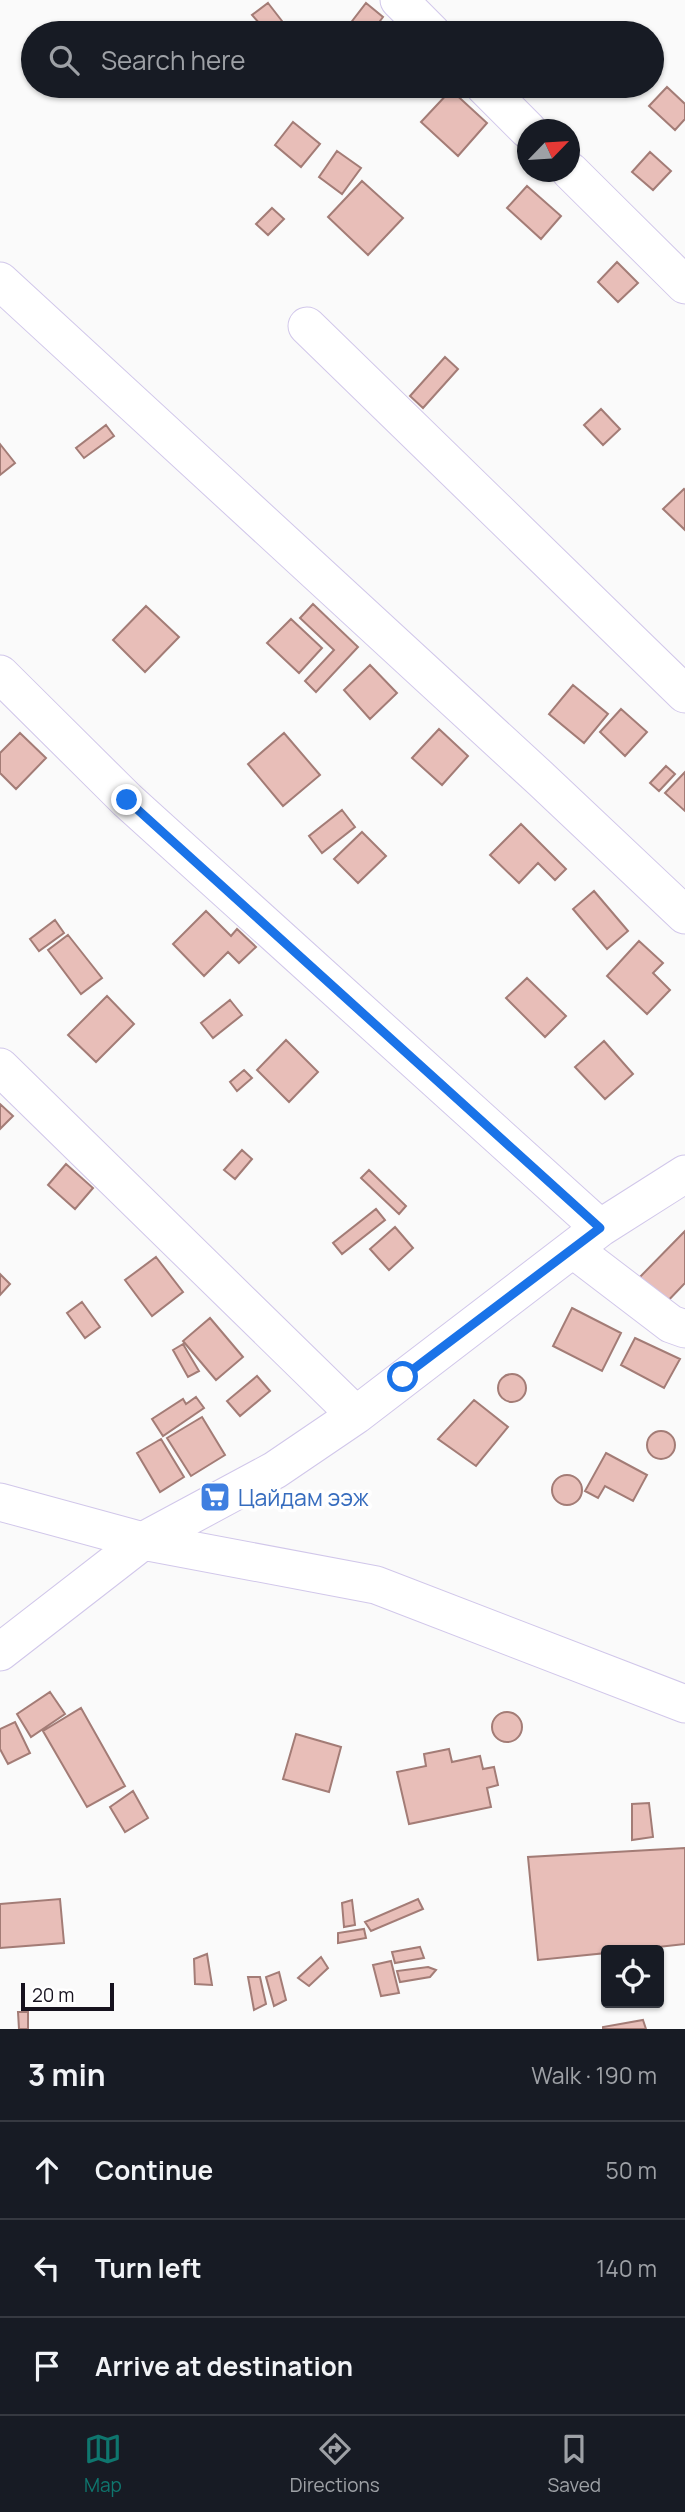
<!DOCTYPE html>
<html lang="en">
<head>
<meta charset="utf-8">
<style>
  :root { --surface:#171b24; --page:#242831; --text:#f1f3f6; --muted:#9ea1a6; --line:#363941; --accent:#0f766e }
  body { margin:0; font-family:Manrope,sans-serif; background:var(--page); color:var(--text) }
  .controls { position:absolute; right:21px; bottom:21px; display:grid; overflow:hidden; border-radius:7px; box-shadow:0 2px 5px #0004 }
  .controls button { width:63px; height:63px; display:grid; place-items:center; padding:0; border:0; border-bottom:2px solid var(--line); background:var(--surface); color:var(--text); font:35px sans-serif }
  .compass { position:absolute; left:517px; top:119px; width:63px; height:63px; border-radius:50%; background:var(--surface); box-shadow:0 2px 5px #0004; rotate:65deg }
  .scale { position:absolute; left:21px; bottom:18px; width:93px; box-sizing:border-box; padding-left:7px; border:4px solid #16121e; border-top:0; font-size:19px; line-height:24px; white-space:nowrap; color:#16121e; -webkit-text-stroke:5px #fff; paint-order:stroke }
  .stop { position:absolute; width:21px; height:21px; margin:-16px; border:5px solid #1a73e8; border-radius:50%; background:#fff }
  .stop.end { background:#1a73e8; border-color:#fff; box-shadow:0 2px 7px #0008 }
  .list { margin:0; padding:0; list-style:none }
  h2 { display:flex; justify-content:space-between; align-items:center; height:91px; margin:0; padding:0 28px; font-size:30px }
  h2 small { font-size:23px; font-weight:400; color:var(--muted) }
  .list li { display:grid; grid-template-columns:46px 1fr auto; gap:21px; align-items:center; box-sizing:border-box; height:98px; padding:0 28px; border-top:2px solid var(--line) }
  .list b { display:block; font-size:26px; white-space:nowrap }
  .list em { font-size:23px; font-style:normal; color:var(--muted) }
  .icon { flex:none; width:38px; height:38px; fill:none; stroke:currentColor; stroke-width:2; stroke-linecap:round; stroke-linejoin:round }
  .map { position:relative; flex:none; width:685px; height:2029px; overflow:hidden }
  .search { position:absolute; background:var(--surface); box-shadow:0 2px 5px #0004; left:21px; right:21px; top:21px; height:77px; display:flex; align-items:center; gap:18px; box-sizing:border-box; padding:0 24px; border-radius:38px; color:var(--muted); font-size:26px }
  .sheet { height:385px; background:var(--surface) }
  nav { display:flex; justify-content:space-around; align-items:center; box-sizing:border-box; height:98px; border-top:2px solid var(--line); background:var(--surface); font-size:19px; color:var(--muted) }
  nav a { display:grid; justify-items:center; gap:4px }
  nav .on { color:var(--accent) }
  .map>svg:first-child { display:block }
  .building { fill:#e8beb8; stroke:#a37c76; stroke-width:2 }
  .lines { fill:none; stroke-linecap:round; stroke-linejoin:round }
  .minor-casing { stroke:#d1c7ea; stroke-width:39 }
  .minor { stroke:#fff; stroke-width:37 }
  .route { stroke:#1a73e8; stroke-width:9 }
  .labels { text-anchor:middle; dominant-baseline:central; stroke-width:7; stroke-linejoin:round; paint-order:stroke }
  .shop-label { font-size:23px; fill:#366cbe; stroke:#fff; text-anchor:start }
</style>
</head>
<body>
<div class="map">
<svg width="685" height="2029" viewBox="0 0 685 2029">
  <rect width="100%" height="100%" fill="#fafafa"/>
  <path class="building" d="M268,3L282,21L268,33L252,15Z
    M366,3L383,17L371,33H343Z
    M667,87L685,104V119L675,130L649,106Z
    M451,90L487,123L458,156L421,122Z
    M293,122L320,144L301,167L275,145Z
    M337,151L361,168L342,194L319,177Z
    M650,152L671,171L653,190L632,172Z
    M362,181L403,218L368,255L328,217Z
    M527,186L561,216L541,239L507,208Z
    M272,208L284,219L268,235L256,224Z
    M617,262L638,283L618,302L598,282Z
    M445,357L458,369L423,408L410,396Z
    M601,409L620,429L603,445L584,425Z
    M106,425L114,436L84,458L76,448Z
    M0,444L15,463L0,475Z
    M684,489L685,490V530L663,509Z
    M313,604L358,647L316,692L305,681L334,650L300,618Z
    M146,606L179,637L145,672L113,640Z
    M291,619L322,648L299,673L267,643Z
    M370,665L397,693L370,719L344,690Z
    M573,685L608,714L584,743L549,714Z
    M621,709L647,732L625,756L600,732Z
    M439,729L468,756L442,785L412,758Z
    M20,733L46,758L16,789L0,773V753Z
    M284,733L320,775L283,806L248,764Z
    M666,766L675,774L659,791L650,783Z
    M685,772V811L665,793Z
    M342,810L355,827L322,853L309,836Z
    M521,824L566,869L555,880L538,863L519,883L490,855Z
    M362,832L386,856L358,883L334,859Z
    M594,891L628,931L607,949L573,909Z
    M206,911L231,936L237,929L256,947L239,963L228,952L204,976L173,944Z
    M55,920L64,933L39,951L30,939Z
    M68,935L102,978L81,994L48,950Z
    M639,941L663,963L653,973L670,990L647,1014L607,976Z
    M527,978L566,1016L545,1037L506,998Z
    M107,996L134,1024L96,1062L68,1035Z
    M230,1000L242,1015L213,1038L201,1023Z
    M286,1040L318,1072L289,1102L257,1070Z
    M604,1041L633,1074L605,1099L575,1067Z
    M244,1070L252,1078L237,1091L230,1082Z
    M0,1104L13,1116L0,1129Z
    M242,1150L252,1159L235,1179L224,1170Z
    M66,1164L93,1188L75,1209L48,1185Z
    M369,1170L406,1206L399,1214L361,1178Z
    M376,1209L385,1220L342,1254L333,1243Z
    M395,1227L413,1248L389,1270L370,1249Z
    M685,1231V1283L662,1307L636,1281Z
    M156,1257L183,1292L152,1316L125,1280Z
    M0,1274L10,1284L0,1295Z
    M82,1302L100,1327L85,1338L67,1313Z
    M572,1308L621,1333L602,1371L553,1346Z
    M210,1318L243,1357L216,1380L183,1341Z
    M635,1338L680,1359L664,1388L621,1365Z
    M183,1344L199,1371L188,1377L173,1350Z
    M498 1388a14 14 0 1 1 28 0a14 14 0 1 1-28 0Z
    M257,1376L270,1391L240,1416L227,1401Z
    M196,1397L204,1408L163,1436L152,1419L183,1399L186,1404Z
    M474,1400L508,1427L476,1466L438,1439Z
    M202,1417L225,1455L191,1476L167,1438Z
    M647 1445a14 14 0 1 1 28 0a14 14 0 1 1-28 0Z
    M161,1439L184,1477L160,1492L137,1453Z
    M606,1453L647,1475L633,1501L605,1486L598,1498L585,1491Z
    M552 1490a15 15 0 1 1 30 0a15 15 0 1 1-30 0Z
    M50,1692L65,1714L31,1737L17,1714Z
    M81,1708L125,1786L87,1807L43,1731Z
    M492 1727a15 15 0 1 1 30 0a15 15 0 1 1-30 0Z
    M15,1722L30,1753L8,1764L0,1749V1729Z
    M296,1734L341,1747L329,1792L283,1779Z
    M449,1749L452,1762L480,1756L483,1769L494,1767L498,1785L487,1788L491,1807L409,1824L397,1772L426,1766L424,1754Z
    M133,1791L148,1818L125,1832L110,1807Z
    M649,1803L653,1837L632,1840V1804Z
    M685,1848V1944L631,1950H606V1953L538,1960L528,1857Z
    M60,1899L64,1943L0,1948V1904Z
    M418,1899L423,1909L371,1931L365,1922Z
    M352,1900L355,1925L344,1927L342,1903Z
    M364,1929L366,1938L338,1943V1933Z
    M420,1947L424,1958L395,1963L392,1952Z
    M207,1954L212,1985L195,1984L194,1959Z
    M321,1957L328,1968L309,1986L298,1978Z
    M391,1961L399,1993L381,1996L373,1965Z
    M428,1967L436,1970L430,1977L400,1982L397,1971Z
    M279,1972L286,2000L274,2006L266,1977Z
    M248,1977H260L266,2004L254,2010Z
    M18,2012H28V2029H19Z
    M643,2020L646,2029H603V2027Z"/>
  <g class="lines">
    <g class="minor-casing">
      <path id="minor" d="M399,0L432,33
        M484,86L528,130
        M570,171L685,285
        M0,281L542,780L685,915
        M307,326L685,694
        M0,674L127,800L600,1228
        M0,1067L356,1415
        M574,1250L671,1324L685,1329
        M0,1502L143,1541L376,1585L685,1704
        M0,1652L143,1541L275,1470L356,1415L600,1228L685,1174"/>
    </g>
    <use href="#minor" class="minor"/>
  </g>
  <g class="lines">
    <path class="route" d="M127,800L600,1228L403,1377"/>
  </g>
  <defs>
    <g id="supermarket-square" transform="scale(1.575)"><rect x="-9" y="-9" width="18" height="18" rx="4" fill="#3f7fe0" stroke="#fff"/><path d="M-6-5.5h2.5l.6 2H6L4.5 2H-2.5L-4.4-4H-6ZM-1.5 3.2a1.3 1.3 0 1 0 .1 0ZM3 3.2a1.3 1.3 0 1 0 .1 0Z" fill="#fff"/></g>
  </defs>
  <g fill-rule="evenodd">
    <use href="#supermarket-square" x="215" y="1497"/>
  </g>
  <g class="labels">
    <g class="shop-label">
      <text x="238" y="1497">Цайдам ээж</text>
    </g>
  </g>
</svg>
<div class="controls">
<button><svg class="icon" aria-label="locate" viewBox="0 0 24 24"><circle cx="12" cy="12" r="6"/><path d="M12 2v4M12 18v4M2 12h4M18 12h4"/></svg></button>
</div>
<svg class="compass" viewBox="-18 -18 36 36"><path d="M0-13l5 13h-10z" fill="#e53935"/><path d="M0 13l5-13h-10z" fill="#9ea1a6"/></svg>
<div class="scale">20 m</div>
<div class="stop" style="left:403px;top:1377px"></div>
<div class="stop end" style="left:127px;top:800px"></div>
<div class="search"><svg class="icon" aria-label="search" viewBox="0 0 24 24"><circle cx="10" cy="10" r="6"/><path d="M15 15l6 6"/></svg>Search here</div>
</div>
<section class="sheet">
<h2>3 min<small>Walk · 190 m</small></h2>
<ul class="list">
<li><svg class="icon" aria-label="ahead" viewBox="0 0 24 24"><path d="M12 20V5M6 11l6-6 6 6"/></svg><div><b>Continue</b></div><em>50 m</em></li>
<li><svg class="icon" aria-label="left" viewBox="0 0 24 24"><path d="M17 20v-9H6M10 6l-5 5 5 5"/></svg><div><b>Turn left</b></div><em>140 m</em></li>
<li><svg class="icon" aria-label="arrive" viewBox="0 0 24 24"><path d="M6 21V4h12l-3 4 3 4H6"/></svg><div><b>Arrive at destination</b></div></li>
</ul>
</section>
<nav>
<a class="on"><svg class="icon" aria-label="map" viewBox="0 0 24 24"><path d="M3 6l6-2 6 2 6-2v14l-6 2-6-2-6 2zM9 4v14M15 6v14"/></svg>Map</a>
<a><svg class="icon" aria-label="directions" viewBox="0 0 24 24"><path d="M12 3l9 9-9 9-9-9zM9 14v-3h6M13 9l2 2-2 2"/></svg>Directions</a>
<a><svg class="icon" aria-label="saved" viewBox="0 0 24 24"><path d="M7 4h10v16l-5-4-5 4z"/></svg>Saved</a>
</nav>
</body>
</html>
